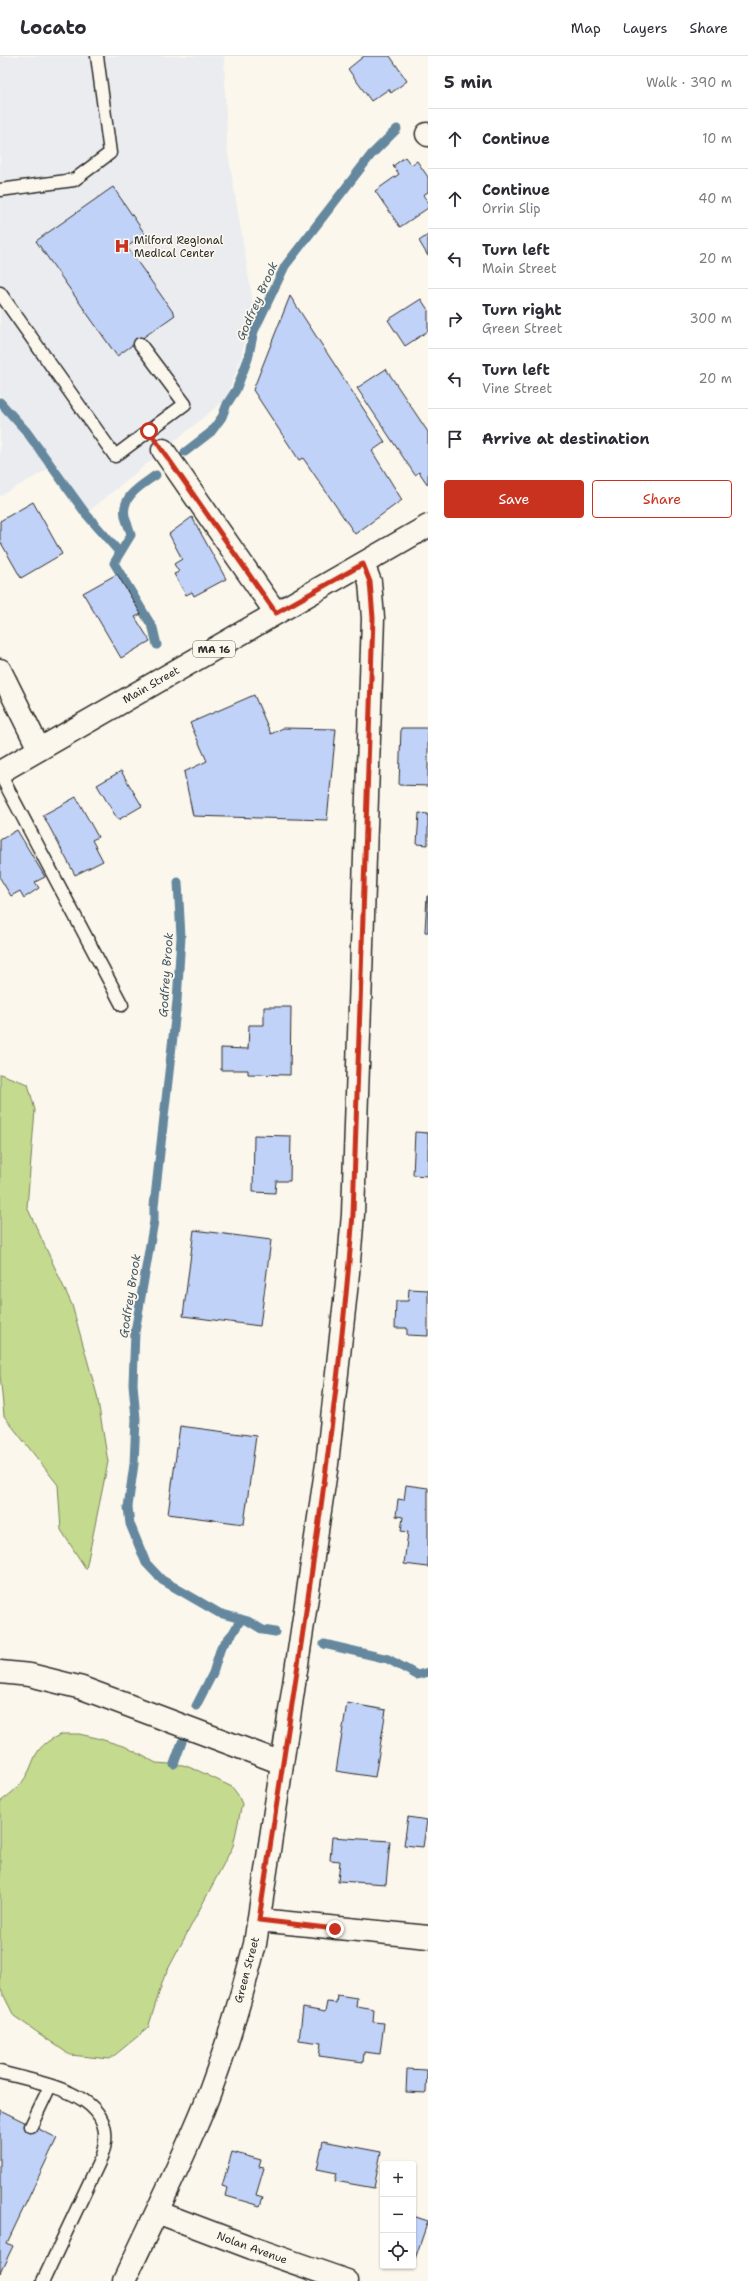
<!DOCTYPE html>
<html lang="en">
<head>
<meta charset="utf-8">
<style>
  :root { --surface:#fff; --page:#f2f2f3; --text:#2b2b33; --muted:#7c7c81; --line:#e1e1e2; --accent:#c8321e }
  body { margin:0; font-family:"Shantell Sans",sans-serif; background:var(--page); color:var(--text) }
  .controls { position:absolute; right:12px; bottom:12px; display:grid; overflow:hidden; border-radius:4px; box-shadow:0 1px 3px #0004 }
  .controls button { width:36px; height:36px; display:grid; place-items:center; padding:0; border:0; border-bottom:1px solid var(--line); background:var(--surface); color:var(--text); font:20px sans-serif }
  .stop { position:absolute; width:12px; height:12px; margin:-9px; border:3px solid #c8321e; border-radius:50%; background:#fff }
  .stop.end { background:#c8321e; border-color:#fff; box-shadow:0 1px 4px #0008 }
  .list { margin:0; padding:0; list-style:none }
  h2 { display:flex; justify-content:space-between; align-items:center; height:52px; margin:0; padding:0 16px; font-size:17px }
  h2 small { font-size:13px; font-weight:400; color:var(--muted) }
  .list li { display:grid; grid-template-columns:26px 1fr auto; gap:12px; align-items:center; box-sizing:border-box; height:60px; padding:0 16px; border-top:1px solid var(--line) }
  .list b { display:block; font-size:15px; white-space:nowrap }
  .list p { margin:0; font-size:13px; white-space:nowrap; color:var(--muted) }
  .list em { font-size:13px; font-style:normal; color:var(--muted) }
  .actions { display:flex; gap:8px; padding:12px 16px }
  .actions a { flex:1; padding:9px 0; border:1px solid var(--accent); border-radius:4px; text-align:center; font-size:14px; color:var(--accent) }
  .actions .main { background:var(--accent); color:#fff }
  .icon { flex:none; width:22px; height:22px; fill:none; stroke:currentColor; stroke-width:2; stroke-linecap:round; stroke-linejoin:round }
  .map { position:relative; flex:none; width:428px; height:2225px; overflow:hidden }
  header { display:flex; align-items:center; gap:24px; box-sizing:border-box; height:56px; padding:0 20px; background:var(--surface); border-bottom:1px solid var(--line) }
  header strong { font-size:19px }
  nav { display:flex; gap:22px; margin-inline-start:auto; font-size:14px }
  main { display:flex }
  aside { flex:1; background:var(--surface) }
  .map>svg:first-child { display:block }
  .built { fill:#eaecf0 }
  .green { fill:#c4da8f; stroke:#78825d }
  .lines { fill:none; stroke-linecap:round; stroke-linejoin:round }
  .stream { stroke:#65889e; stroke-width:9 }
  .building { fill:#c1d2f8; stroke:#2b2b2b }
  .lane-casing { stroke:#2b2b2b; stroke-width:15 }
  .street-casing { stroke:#2b2b2b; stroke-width:25 }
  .primary-casing { stroke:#2b2b2b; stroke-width:25 }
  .lane { stroke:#fbf7ec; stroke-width:12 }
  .street { stroke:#fbf7ec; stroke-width:22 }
  .primary { stroke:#fbf7ec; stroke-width:22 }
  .route { stroke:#c8321e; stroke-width:5 }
  .labels { text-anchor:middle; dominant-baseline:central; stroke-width:3.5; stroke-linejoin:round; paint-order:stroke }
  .shield { fill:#fbf7ec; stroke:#696865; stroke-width:1 }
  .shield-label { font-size:10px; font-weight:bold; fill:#2b2b2b }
  .poi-label { font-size:11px; fill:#2b2b2b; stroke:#fbf7ec; text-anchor:start }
  .street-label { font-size:11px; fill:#2b2b2b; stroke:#fbf7ec }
  .water-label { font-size:12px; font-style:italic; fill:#485a65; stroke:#fbf7ec }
</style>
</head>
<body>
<header>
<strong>Locato</strong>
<nav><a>Map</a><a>Layers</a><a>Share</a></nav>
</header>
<main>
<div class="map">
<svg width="428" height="2225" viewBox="0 0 428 2225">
  <rect width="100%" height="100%" fill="#fbf7ec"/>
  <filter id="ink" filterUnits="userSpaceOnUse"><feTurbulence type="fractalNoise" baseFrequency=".025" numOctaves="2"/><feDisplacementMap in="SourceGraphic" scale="8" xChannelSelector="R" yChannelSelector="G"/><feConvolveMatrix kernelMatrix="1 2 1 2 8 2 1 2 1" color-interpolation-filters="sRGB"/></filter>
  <g filter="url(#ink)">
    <path class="built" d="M0,0H224L227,90L253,247L241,301L226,343L89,455L52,411L0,440Z"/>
    <path class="green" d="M0,1018L28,1028L35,1054L27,1151L72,1249L97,1339L108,1406L86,1513L61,1474L58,1429L4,1360L0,1318Z
      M62,1678H79L97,1682L126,1691L156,1707L183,1709L199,1715L232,1731L238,1739L242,1748L233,1790L164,1921L148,1972L110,2003L70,1999L14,1960L0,1932V1746C6,1741 13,1736 19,1730C39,1707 27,1693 62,1678Z"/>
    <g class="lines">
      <path class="stream" d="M0,346L26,375L86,458L120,497
        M185,396L211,376L222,361L227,348L236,334L248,303L254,275L285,210L371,99L397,73
        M156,419C142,429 121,440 125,460C126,467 130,472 131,479L114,507L153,572L157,589
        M178,826L181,881L177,945L154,1150V1165L135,1276L133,1328L136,1363L134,1408L128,1451L130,1468L146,1507L162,1524L219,1557L248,1565L263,1574L275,1576
        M324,1588L388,1603L417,1619L428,1616
        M196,1650L213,1617L221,1591L233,1577L241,1563
        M174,1708L182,1686"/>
    </g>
    <path class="building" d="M390,0L407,25L391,37L389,33L371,45L348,13L364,0Z
      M405,101L411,109L417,105L428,121V136L423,139L428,146V152L400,171L375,135L399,118L393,110Z
      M113,131L145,178L127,191L175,259L117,300L36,185Z
      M428,179V200L419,185Z
      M290,240L385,386L372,395L402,444L355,478L303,402L299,404L253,334Z
      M421,243L428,254V275L405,290L388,264Z
      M386,313L428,376V429L419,416L415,419L357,332Z
      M33,446L62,498L21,522L0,485V465Z
      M192,461L226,523L194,540L192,536L186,539L174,518L179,516L174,508L182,503L169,478Z
      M117,518L141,558L135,561L150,585L121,602L83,537Z
      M254,639L271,678L283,672L336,673L327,764L193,760L184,716L207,705L190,667Z
      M401,672H428V730L399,729Z
      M121,715L142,750L118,764L97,729Z
      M76,741L98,781L92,784L103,805L75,819L43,759Z
      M419,757L428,758V789L417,788Z
      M17,774L45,821L35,826L39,832L24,842L20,835L11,840L0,822V784Z
      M427,840H428V876H425Z
      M264,951H291L290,1019L248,1018V1014H221V992L248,993L249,969H264Z
      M415,1076L428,1077V1120L413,1119Z
      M254,1079L291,1080L290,1125H276L275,1137L253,1136Z
      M194,1174L271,1184L260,1270L183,1260Z
      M409,1233L428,1234V1280L407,1279V1272H395L396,1245H408Z
      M180,1370L256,1380L244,1468L168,1458Z
      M406,1429L428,1432V1511L404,1508L408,1476L401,1475L403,1461L396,1460L398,1443L404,1444Z
      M347,1647L386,1654L375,1721L336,1715Z
      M408,1761L427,1764L423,1791L404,1789Z
      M332,1781L390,1785L386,1828L338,1825L340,1805L330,1804Z
      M337,1939L357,1942L356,1950L374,1953L373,1966L384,1967L380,1998L364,1996L363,2006L319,2000L321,1987L299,1984L303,1952L325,1956L327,1946L336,1947Z
      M407,2013L427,2014L426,2037L406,2036Z
      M0,2054L57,2082L7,2187L13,2190L0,2217Z
      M323,2085L381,2096L374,2132L335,2125L337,2117L317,2113Z
      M232,2096L261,2104L259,2111L264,2112L256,2139L263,2141L260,2150L226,2140L228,2132L222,2130Z
      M413,2160L428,2165L415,2203L413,2202Z"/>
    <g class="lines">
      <g class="lane-casing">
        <path id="lane" d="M0,134L74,124L110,97L97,0
          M0,237L115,400L185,348L140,288
          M0,718L122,949
          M0,2016C42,2028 125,2038 101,2102L43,2225
          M31,2070L50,2030"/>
      </g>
      <g class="street-casing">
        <path id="street" d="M427,78L428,79
          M163,394L276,557
          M0,614L39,693
          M0,1616L30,1619L82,1632L282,1707
          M259,1864L428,1881
          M157,2156L252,2192L347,2225
          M124,2225C151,2167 180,2110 204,2051C225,1998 241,1943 255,1888L327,1408L348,1217L353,1158L373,562L370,526L363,508"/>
      </g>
      <g class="primary-casing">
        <path id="primary" d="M0,716L428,470"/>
      </g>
      <use href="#lane" class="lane"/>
      <use href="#street" class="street"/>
      <use href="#primary" class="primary"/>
    </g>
  </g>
  <g class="lines" filter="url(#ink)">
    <path class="route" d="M149,375L276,557L363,508L370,526L373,562L353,1158C335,1395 294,1629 259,1864L335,1873"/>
  </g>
  <defs>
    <g id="hospital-bare" transform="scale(1.2)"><path d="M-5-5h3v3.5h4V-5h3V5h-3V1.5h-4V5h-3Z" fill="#c8321e" stroke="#fbf7ec" stroke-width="2.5" paint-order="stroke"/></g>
  </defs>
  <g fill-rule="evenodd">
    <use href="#hospital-bare" x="122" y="190"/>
  </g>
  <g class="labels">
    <rect class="shield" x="193" y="585" width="42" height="16" rx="3"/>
    <g class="shield-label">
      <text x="214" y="593">MA 16</text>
    </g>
    <g class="poi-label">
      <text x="134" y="184">Milford Regional<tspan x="134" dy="13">Medical Center</tspan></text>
    </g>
    <g class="street-label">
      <text transform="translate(151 629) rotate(-30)">Main Street</text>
      <text transform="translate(247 1914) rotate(-75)">Green Street</text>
      <text transform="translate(252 2192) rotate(20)">Nolan Avenue</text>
    </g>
    <g class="water-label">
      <text transform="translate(257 245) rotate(-66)">Godfrey Brook</text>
      <text transform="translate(166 919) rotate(-86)">Godfrey Brook</text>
      <text transform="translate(130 1240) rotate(-81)">Godfrey Brook</text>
    </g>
  </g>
</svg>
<div class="controls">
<button>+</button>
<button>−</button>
<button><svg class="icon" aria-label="locate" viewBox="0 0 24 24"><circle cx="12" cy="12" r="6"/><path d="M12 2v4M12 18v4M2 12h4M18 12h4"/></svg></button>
</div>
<div class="stop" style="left:149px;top:375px"></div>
<div class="stop end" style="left:335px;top:1873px"></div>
</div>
<aside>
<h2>5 min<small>Walk · 390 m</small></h2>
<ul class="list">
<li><svg class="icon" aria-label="ahead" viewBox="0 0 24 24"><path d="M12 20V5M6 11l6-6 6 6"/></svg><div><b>Continue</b></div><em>10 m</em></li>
<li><svg class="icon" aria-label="ahead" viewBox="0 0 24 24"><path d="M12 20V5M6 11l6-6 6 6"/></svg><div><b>Continue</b><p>Orrin Slip</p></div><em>40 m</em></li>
<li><svg class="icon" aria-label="left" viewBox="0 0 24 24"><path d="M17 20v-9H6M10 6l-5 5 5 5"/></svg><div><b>Turn left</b><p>Main Street</p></div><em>20 m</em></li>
<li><svg class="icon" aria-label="right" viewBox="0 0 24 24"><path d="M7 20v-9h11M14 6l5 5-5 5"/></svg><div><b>Turn right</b><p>Green Street</p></div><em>300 m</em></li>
<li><svg class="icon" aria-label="left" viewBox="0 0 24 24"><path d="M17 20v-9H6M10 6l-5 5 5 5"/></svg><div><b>Turn left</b><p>Vine Street</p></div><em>20 m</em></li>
<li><svg class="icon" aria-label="arrive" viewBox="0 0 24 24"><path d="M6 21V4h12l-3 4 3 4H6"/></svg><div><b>Arrive at destination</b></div></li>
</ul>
<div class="actions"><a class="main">Save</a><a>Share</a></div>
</aside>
</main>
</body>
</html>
